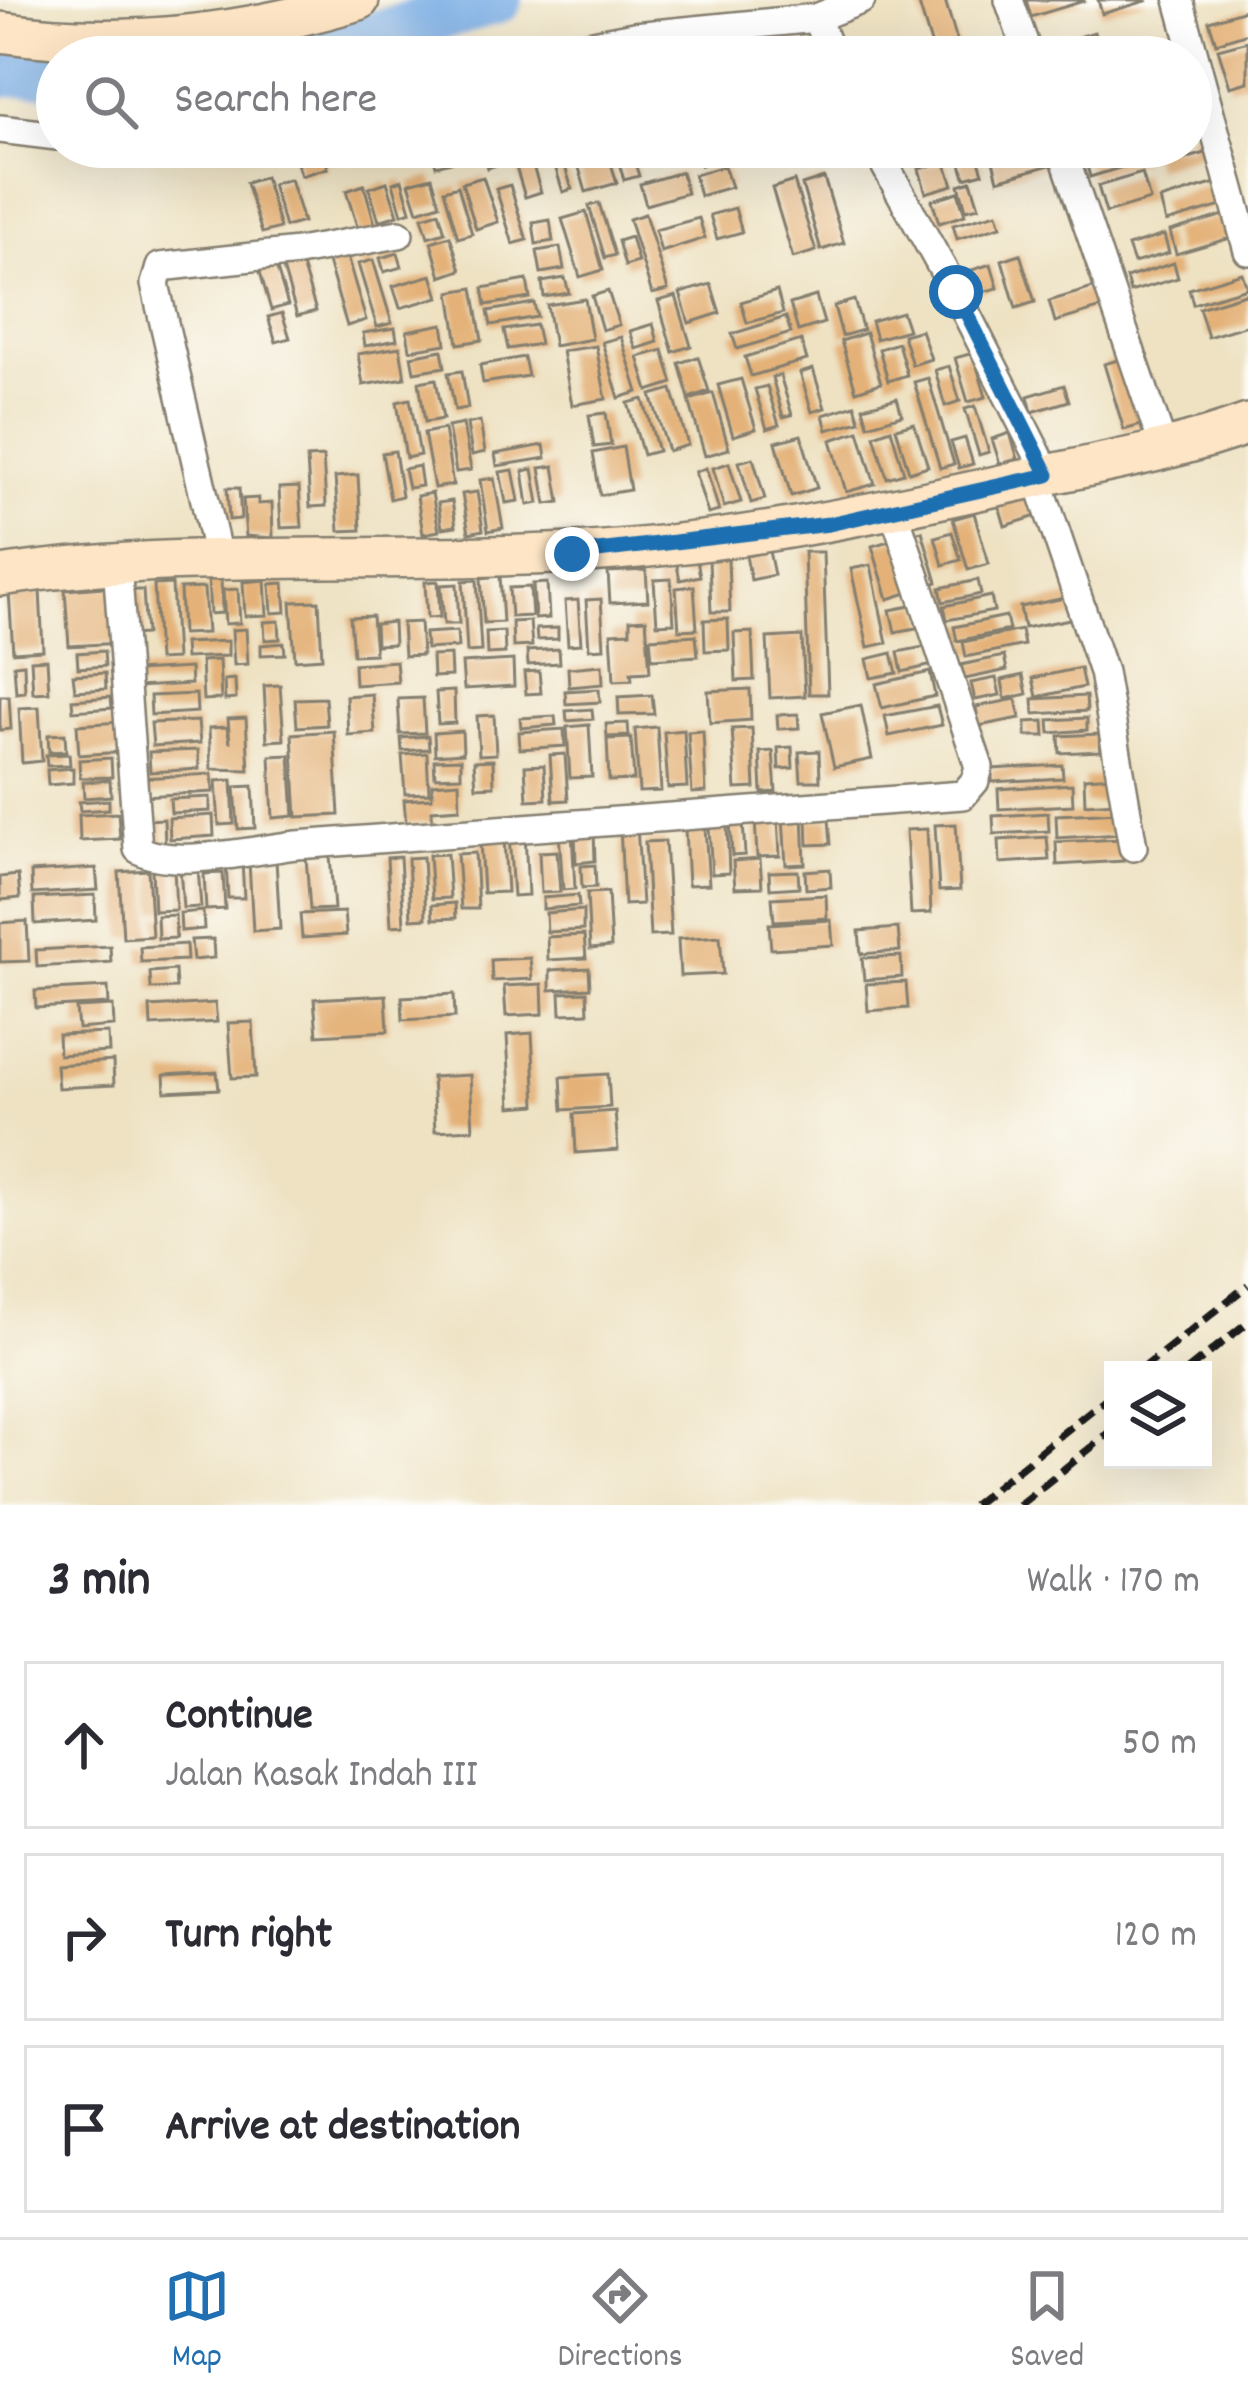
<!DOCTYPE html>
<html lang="en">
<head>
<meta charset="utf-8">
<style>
  :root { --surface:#fff; --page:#f2f2f3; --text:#2b2b33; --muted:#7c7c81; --line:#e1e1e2; --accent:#1f6fb2 }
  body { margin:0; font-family:Dekko,sans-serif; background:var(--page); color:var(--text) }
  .controls { position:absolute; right:36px; bottom:36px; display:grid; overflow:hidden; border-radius:0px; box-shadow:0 12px 48px #0002 }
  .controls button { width:108px; height:108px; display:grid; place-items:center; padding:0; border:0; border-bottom:3px solid var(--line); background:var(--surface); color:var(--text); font:60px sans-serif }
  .stop { position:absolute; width:36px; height:36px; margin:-27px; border:9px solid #1f6fb2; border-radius:50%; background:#fff }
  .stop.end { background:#1f6fb2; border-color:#fff; box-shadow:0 3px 12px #0008 }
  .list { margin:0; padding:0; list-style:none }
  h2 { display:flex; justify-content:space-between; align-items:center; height:156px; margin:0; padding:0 48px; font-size:51px }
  h2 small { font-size:39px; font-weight:400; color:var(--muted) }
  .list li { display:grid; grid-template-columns:78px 1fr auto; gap:36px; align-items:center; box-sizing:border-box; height:168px; margin:0 24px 24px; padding:0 24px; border:3px solid var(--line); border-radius:0px }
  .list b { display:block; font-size:45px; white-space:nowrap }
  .list p { margin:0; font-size:39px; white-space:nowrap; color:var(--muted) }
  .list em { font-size:39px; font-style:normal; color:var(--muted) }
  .icon { flex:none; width:66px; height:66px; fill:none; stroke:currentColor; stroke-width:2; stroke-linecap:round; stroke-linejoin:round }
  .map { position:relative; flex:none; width:1248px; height:1505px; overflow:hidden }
  .search { position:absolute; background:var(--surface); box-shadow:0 12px 48px #0002; left:36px; right:36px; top:36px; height:132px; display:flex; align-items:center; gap:30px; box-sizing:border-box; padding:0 42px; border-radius:66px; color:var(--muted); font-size:45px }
  .sheet { height:732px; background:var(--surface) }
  nav { display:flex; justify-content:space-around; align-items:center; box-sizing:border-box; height:168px; border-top:3px solid var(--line); background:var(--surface); font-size:33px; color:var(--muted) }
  nav a { display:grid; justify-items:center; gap:6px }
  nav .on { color:var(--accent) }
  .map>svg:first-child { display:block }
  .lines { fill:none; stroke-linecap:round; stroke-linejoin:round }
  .river { stroke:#77abe4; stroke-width:48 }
  .building { fill:#e4b279 }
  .street-casing { stroke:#857f70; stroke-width:32 }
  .secondary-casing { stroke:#857f70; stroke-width:44 }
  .street { stroke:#fff; stroke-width:27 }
  .secondary { stroke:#fde5c5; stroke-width:39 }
  .rail { stroke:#1c1c1c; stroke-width:8; stroke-dasharray:18 9; stroke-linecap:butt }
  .route { stroke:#1f6fb2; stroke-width:15 }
</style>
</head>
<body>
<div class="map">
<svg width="1248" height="1505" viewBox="0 0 1248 1505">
  <rect width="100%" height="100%" fill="#fdfcf7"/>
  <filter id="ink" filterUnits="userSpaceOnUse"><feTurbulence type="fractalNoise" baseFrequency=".00833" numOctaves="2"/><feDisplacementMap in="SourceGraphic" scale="24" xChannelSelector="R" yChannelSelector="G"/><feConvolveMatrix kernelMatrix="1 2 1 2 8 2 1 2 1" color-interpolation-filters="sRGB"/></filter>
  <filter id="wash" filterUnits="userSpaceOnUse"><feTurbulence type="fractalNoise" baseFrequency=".004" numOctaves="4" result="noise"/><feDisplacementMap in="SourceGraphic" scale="48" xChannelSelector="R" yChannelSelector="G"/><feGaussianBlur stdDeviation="2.7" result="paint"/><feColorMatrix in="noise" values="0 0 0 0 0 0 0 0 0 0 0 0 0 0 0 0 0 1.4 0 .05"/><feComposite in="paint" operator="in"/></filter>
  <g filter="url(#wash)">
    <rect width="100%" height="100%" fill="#eee2c3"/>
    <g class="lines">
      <path class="river" d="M233,57L349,42L498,0
        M0,73L57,72"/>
    </g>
    <g id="blocks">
      <path class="building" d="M945,0L960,51L935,57L918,1Z
        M1026,0H1083L1084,1L1031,17Z
        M1098,0H1145L1146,1L1102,14Z
        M1248,9V33L1216,43L1209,21Z
        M761,30L769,57H745L739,37Z
        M1094,32L1102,57H1059L1055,44Z
        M1248,41V82L1230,87L1218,49Z
        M1202,130L1209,152L1155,168L1149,147H1191V133Z
        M292,147H321L328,168L301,176Z
        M332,147H364L366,153L337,162Z
        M431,147H446L451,162L436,166Z
        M481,147H501L506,162L487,168Z
        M510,147H527L541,192L525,197Z
        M549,147H559L572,189L563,192Z
        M599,147H606L617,183L586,192L575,154Z
        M614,147H630L639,176L624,180Z
        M695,147H713L717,159L701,165Z
        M1025,147H1045L1050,165L998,180L992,157Z
        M1109,147H1138L1142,161L1090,177L1084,154Z
        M975,148L983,173L965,178L958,153Z
        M945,161L953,185L926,193L919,169Z
        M724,166L731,187L700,196L694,175Z
        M681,172L687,193L646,205L640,184Z
        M1142,173L1150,200L1106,213L1098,186Z
        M265,177L280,228L262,233L246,183Z
        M432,177L440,204L418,211L409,183Z
        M483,177L498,222L476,229L462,183Z
        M824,178L844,243L821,250L802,185Z
        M290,179L303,222L285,227L272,184Z
        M402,180L411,211L402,214L393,183Z
        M794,181L816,251L793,258L772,188Z
        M971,181L979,207L966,210L959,185Z
        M387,182L398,215L379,221L369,188Z
        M1219,182L1225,205L1166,222L1160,200Z
        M364,185L377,231L360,236L346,191Z
        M510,185L527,240L513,244L496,189Z
        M458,186L472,234L458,238L444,190Z
        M958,192L965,215L939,223L932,200Z
        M599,203L615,255L605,258L589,206Z
        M735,208L742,232L717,239L710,215Z
        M439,212L445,232L428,237L422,217Z
        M586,212L603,270L580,277L562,219Z
        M997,213L1001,226L957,239L953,225Z
        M645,214L668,290L652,294L629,219Z
        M1227,214L1234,237L1176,254L1170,231Z
        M699,218L705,238L661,252L655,230Z
        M550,220L553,241L536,244L533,223Z
        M1164,235L1169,253L1134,263L1128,246Z
        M450,236L461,270L441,277L431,242Z
        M631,237L638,262L625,266L618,241Z
        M560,247L564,269L541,273L537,251Z
        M345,250L366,320L347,326L326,255Z
        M398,253L402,267L384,272L380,258Z
        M1020,254L1035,302L1016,308L1002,260Z
        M300,259L316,311L297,316L282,265Z
        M274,260L288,305L271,310L258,265Z
        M373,260L392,323L377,327L358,264Z
        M1174,263L1178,278L1130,292L1126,278Z
        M991,264L998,288L978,293L972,270Z
        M1242,273L1247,288L1193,304L1189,289Z
        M432,275L439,297L400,308L393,286Z
        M565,278L569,293L544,297L542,282Z
        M527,280L530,298L486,305L483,288Z
        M711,284L720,313L689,323L680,293Z
        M1096,287L1102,308L1055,322L1049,301Z
        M473,288L482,340L458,344L450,292Z
        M608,291L619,325L602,330L592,296Z
        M777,291L783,313L747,323L741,302Z
        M1248,293V325L1208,337L1199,308Z
        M676,296L691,346L673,352L658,301Z
        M816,296L824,323L798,331L790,304Z
        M585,299L592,339L554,346L547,305Z
        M854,300L863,330L842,336L834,306Z
        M534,303L537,317L491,325L488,311Z
        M902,312L908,330L876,339L871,321Z
        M282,313L290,338L276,342L268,317Z
        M786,317L791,333L737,349L732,334Z
        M443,324L446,344L410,350L407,331Z
        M653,324L658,342L636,349L630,331Z
        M536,325L540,344L508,349L504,330Z
        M395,328L397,340L365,346L363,333Z
        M921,330L931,359L912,365L903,335Z
        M866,333L881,383L856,391L841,341Z
        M621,337L638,392L619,398L602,342Z
        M801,340L807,360L751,376L745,357Z
        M898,343L907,375L888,381L879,349Z
        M596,346L606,399L572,405L562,351Z
        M400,347L405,378L363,385L358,354Z
        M442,350L445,367L414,372L411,356Z
        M663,350L673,383L648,391L638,357Z
        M973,353L986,397L968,402L955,358Z
        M524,357L528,376L483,383L480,365Z
        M698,357L709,391L689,398L679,363Z
        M1128,357L1148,423L1124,430L1104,364Z
        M949,366L960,401L945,406L935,370Z
        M813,369L825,408L812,412L800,373Z
        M462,371L468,408L455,410L448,373Z
        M780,375L792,415L783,417L772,377Z
        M928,378L954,464L940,468L914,382Z
        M436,379L443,419L425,422L419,382Z
        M741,379L756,429L733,436L718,385Z
        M1064,385L1069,401L1032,412L1028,396Z
        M767,386L779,425L767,429L755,389Z
        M672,389L688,445L668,451L651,395Z
        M713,393L729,449L705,456L689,400Z
        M897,398L902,415L868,425L863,407Z
        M410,399L420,455L406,458L397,402Z
        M643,399L658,451L643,455L628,403Z
        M855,405L860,421L827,430L823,415Z
        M975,406L989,452L979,455L965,409Z
        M606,413L611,445L594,447L589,415Z
        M480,421L485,452L472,455L467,424Z
        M914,423L928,466L909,472L896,428Z
        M463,424L471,470L456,472L448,427Z
        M444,429L453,485L434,488L424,433Z
        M891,429L904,473L887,478L874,435Z
        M859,431L875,484L846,492L831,440Z
        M1010,433L1018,459L1000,464L992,439Z
        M801,435L817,488L791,496L776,442Z
        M965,438L973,464L959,468L951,442Z
        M544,445L546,458L497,466L495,454Z
        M623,447L630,490L600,495L593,453Z
        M395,451L402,496L390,499L382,453Z
        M323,457L326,506L310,507L307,458Z
        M753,458L765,499L751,503L739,462Z
        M729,463L741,502L724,507L713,468Z
        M419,466L422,486L408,488L404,469Z
        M554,466L560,502L546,504L540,468Z
        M706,468L719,511L708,514L695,472Z
        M533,469L539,503L528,505L523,471Z
        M513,470L519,501L506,503L500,472Z
        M358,475L361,530L339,531L335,477Z
        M494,478L503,528L488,531L480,480Z
        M299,487L302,527L281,528L279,488Z
        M227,488H239L241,519L229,520Z
        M1039,490L1046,513L1005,526L998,502Z
        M477,492L483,530L469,533L462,494Z
        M432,493L439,531L423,534L417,496Z
        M258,498V504L272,503L273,538L246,536L243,499Z
        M452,501L456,526L442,528L438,503Z
        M974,513L989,564L968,570L953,519Z
        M922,531L937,582L929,585L913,533Z
        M952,532L961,560L943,565L935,537Z
        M902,537L917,590L888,599L872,546Z
        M769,551L774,575L751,580L746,556Z
        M804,552H823L828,694H809Z
        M696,556L700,576L680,580L676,560Z
        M728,559L730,612H711L709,560Z
        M871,565L887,643L868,647L851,569Z
        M646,570L648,601L610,603L608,572Z
        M500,576L503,622L484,623L481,578Z
        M221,578L222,613L210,614L208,579Z
        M671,579L674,623L657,624L654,580Z
        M265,580L267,615L245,616L243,582Z
        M477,580L481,651L467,652L463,581Z
        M978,580L981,594L943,602L940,588Z
        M438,581L440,617L427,618L425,582Z
        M284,583L286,612L272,613L270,584Z
        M547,583L549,618L535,619L533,584Z
        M172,584L176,659L158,660L154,585Z
        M457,584L459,624H444L441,585Z
        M116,586L120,643L69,646L65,590Z
        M694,586L697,629L679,630L676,588Z
        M530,587L532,616L511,617L509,588Z
        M204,588L207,633L182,634L180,589Z
        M238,589L240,623L225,624L223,590Z
        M40,590L43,650L13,652L9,592Z
        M123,590H143L146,634L126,635Z
        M991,596L994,611L947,620L944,606Z
        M1070,597L1075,618L1024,628L1020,607Z
        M601,599L604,648L589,649L586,600Z
        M578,600L581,644L568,645L565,601Z
        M319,601L322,658L295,660L291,602Z
        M921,604L926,626L895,632L890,610Z
        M372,616L375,654L353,655L350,617Z
        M1006,616L1009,630L957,641L954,627Z
        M646,619L650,672L631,673L632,680L614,681L611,633L630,632V620Z
        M728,619L729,650L705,651L704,620Z
        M279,621L280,639L265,640L264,622Z
        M530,621L532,646L513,647L512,622Z
        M393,622L394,644L376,645L375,624Z
        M420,622L422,655L404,656L402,623Z
        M558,628V639L537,640L536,629Z
        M246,629L248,664L234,665L232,630Z
        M1021,630L1024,645L966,657L963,642Z
        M457,631L458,647L426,649L425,633Z
        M504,631L505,653L487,654L486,632Z
        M752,632L754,680L736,681L734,633Z
        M696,635L698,656L652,659L650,638Z
        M802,636L805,696L770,698L767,638Z
        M228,641V656L185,658L184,643Z
        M284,643L285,654L261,655V645Z
        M929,646L933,665L902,672L898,652Z
        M559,649L560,663L528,665L527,651Z
        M104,651L105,666L78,668L77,653Z
        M892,653L897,673L871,678L867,659Z
        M450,655L451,676L433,677L432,656Z
        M1004,656L1007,670L965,679L961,665Z
        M47,659L49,692L33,693L31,660Z
        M219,660L221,699L203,700L201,661Z
        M513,660L514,686L464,689L462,663Z
        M396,661L398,682L355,685L354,664Z
        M24,664L25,692L16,693L14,665Z
        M602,665L603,684L569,687L568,668Z
        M190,668L191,684L136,687L135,671Z
        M1080,668L1084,687L1037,697L1033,678Z
        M539,671L541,693L526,694L524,672Z
        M930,672L935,696L882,708L876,684Z
        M105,673L106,689L75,691L73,675Z
        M1023,675L1027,694L1005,699L1002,680Z
        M996,678L1000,695L975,700L971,683Z
        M235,679L236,699L225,700L224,680Z
        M280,685L284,740L267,741L264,686Z
        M599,689L600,702L566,704L565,691Z
        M750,689L751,720L710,723L708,691Z
        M454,691L455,723L438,724L436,692Z
        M196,694L197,712L151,715L150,696Z
        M372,694L375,733L348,735L346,696Z
        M652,695L654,714L619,715L618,697Z
        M0,696H9L11,729L0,730Z
        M1086,696L1087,711L1034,714L1033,699Z
        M111,697L112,708L73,711L72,700Z
        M325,698L327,725L297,727L295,699Z
        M423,698L425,733L400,734L398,699Z
        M1016,699L1020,718L979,726L976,707Z
        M861,705L872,759L834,767L822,713Z
        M937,706L942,725L889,736L885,716Z
        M39,707L42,761L22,763L19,708Z
        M592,709L593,719L567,721L566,711Z
        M798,714L799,728L778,729L777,715Z
        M494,715L496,754L479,755L477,716Z
        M555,716L556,725L521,728L520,718Z
        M246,718L249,770L211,769L209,728L227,727L230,743L228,719Z
        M1087,718V730L1050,733L1049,720Z
        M198,721L200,743L153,746L151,723Z
        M1044,721L1045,736H1026V722Z
        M120,722L121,752L79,755L77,725Z
        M628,723L629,736L607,737L606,724Z
        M589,725L592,777L570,778L567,727Z
        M657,727L661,791L639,792L635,729Z
        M752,728L755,788L736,789L732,729Z
        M564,729L565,746L520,749L519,732Z
        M684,730L687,787L668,788L664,732Z
        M334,731L339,815L297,817L292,734Z
        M462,731L463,753L435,755L434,733Z
        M703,731L706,792L692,793L688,732Z
        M65,734L66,751L49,752L48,735Z
        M1099,734L1100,751L1060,753L1059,736Z
        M428,736L429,749L402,751L401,738Z
        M631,738L634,780L609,781L607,739Z
        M792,747L793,768L779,769L778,748Z
        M198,750L199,769L150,772L149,752Z
        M773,751L776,792L762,793L760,752Z
        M819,751L820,781H801L799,752Z
        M427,753L429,793L405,794L402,755Z
        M69,754L70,765L47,766L46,755Z
        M565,754L568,800L553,801L550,755Z
        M290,755L294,816L273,818L270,756Z
        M111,758L112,777L80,778L79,760Z
        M461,759V776L435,777L434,760Z
        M493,760L494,786L476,787L474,761Z
        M544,765L546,799L527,800L525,766Z
        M1062,765L1063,778L992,782V769Z
        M73,768V783L48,785L47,770Z
        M212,774L213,792L143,796L142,778Z
        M1116,776L1117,802L1085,804L1084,778Z
        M110,780L111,796L84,798L83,782Z
        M232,780L234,824L219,825L216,781Z
        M459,782L460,808L432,810V822L406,823L404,800L432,798V784Z
        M1072,784L1073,805L999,809L998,789Z
        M253,786L255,828L238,829L235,787Z
        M210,797V811L171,813L170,799Z
        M109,800V809L80,811L79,802Z
        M1120,812L1121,834L1057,838L1056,815Z
        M118,813L120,839L80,841L79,815Z
        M1048,813L1049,831L994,834L993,816Z
        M213,815L214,836L170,839L169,818Z
        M803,816L805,864L786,865L783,817Z
        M778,817L780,856L757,857L755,818Z
        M164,819L165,845L147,846L146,820Z
        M829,819L831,844L808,845L807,820Z
        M743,821L745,855L732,856L730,822Z
        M956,824L960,890L939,891L935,825Z
        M620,826H637L642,904L624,905Z
        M727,826L729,873L712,874L709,827Z
        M705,828L709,884L688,885L685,829Z
        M927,829L931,913L911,914L906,830Z
        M594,830L595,861L576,863L575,832Z
        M572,831L575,889L563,890L559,832Z
        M509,834H525L528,895L513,896Z
        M1047,837L1049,860L1000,863L999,840Z
        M504,839L507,892L483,893L480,840Z
        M1122,839L1123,861L1057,865L1056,842Z
        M665,841L671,935L650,936L645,842Z
        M557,851L560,892L541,893L539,852Z
        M475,853L478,909H461L457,854Z
        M447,854L450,898L432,899L429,855Z
        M330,856L334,909L310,910L306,857Z
        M400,857L404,925L391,926L387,858Z
        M423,857L426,918L411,919L408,858Z
        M760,859L762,887L735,888L733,861Z
        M276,860L280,929L253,931L249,862Z
        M242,861L244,898H228L226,862Z
        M595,865L596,887L582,888L581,866Z
        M96,868L98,890L32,894L31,872Z
        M174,868L176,910L154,911L152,870Z
        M180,868H198L201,907L183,908Z
        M830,869L831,887L806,889L805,871Z
        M148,870L152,936L123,938L119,872Z
        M798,871L799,887L770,889L769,872Z
        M223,873L225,909L206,910L204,874Z
        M18,875L20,898L0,900V877Z
        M608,892L611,947L590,949L587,893Z
        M95,895L96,920L35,924L34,898Z
        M578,895L579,906L543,909V898Z
        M826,895L827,918L774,921L772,898Z
        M455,903L456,918L433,919L432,905Z
        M583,910V930L547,932L546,913Z
        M203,911L204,929L181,931L180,913Z
        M344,912L346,935L302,938L300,914Z
        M175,915L176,938L158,939L157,916Z
        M831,920L833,945L771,949L769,924Z
        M27,921L29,961L0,962V923Z
        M898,928L900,951L861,954L859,931Z
        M584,935L586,958L548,960L547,937Z
        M720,936L723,974L680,976L678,939Z
        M213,939L214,958L193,960L191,940Z
        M186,944L187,960L141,962L140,947Z
        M110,946L111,962L37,967L36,950Z
        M901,956L902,977L864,980L862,958Z
        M530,958L532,979L492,981L491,960Z
        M589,968L590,988L550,990V970Z
        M175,970L176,988L151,989L150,972Z
        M906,982L908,1008L868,1011L866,984Z
        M542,984L543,1014L506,1016L504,986Z
        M108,987L109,1004L36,1008L35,991Z
        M587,992L588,1013L561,1014L560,993Z
        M454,994L455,1017L403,1020L402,997Z
        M386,995L388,1031L317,1035L314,999Z
        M215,1003L217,1022L151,1026L150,1007Z
        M113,1006L114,1026L78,1029L76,1008Z
        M253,1022L256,1077L232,1078L228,1023Z
        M108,1033L109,1052L59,1055L58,1035Z
        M532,1033L536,1105L511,1107L507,1035Z
        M113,1061L114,1085L58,1088L56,1065Z
        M217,1072L219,1089L165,1092L164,1075Z
        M608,1074L610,1107L563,1110L561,1077Z
        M470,1075L473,1129L435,1131L432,1077Z
        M615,1111L618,1150L576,1153L574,1114Z"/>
    </g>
  </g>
  <g filter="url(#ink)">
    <use href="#blocks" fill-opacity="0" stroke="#857f70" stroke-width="3"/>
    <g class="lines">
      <g class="street-casing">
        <path id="street" d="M1009,0L1029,57
          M1179,0L1248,251
          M816,18L832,57
          M527,57L634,36L816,18L861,0
          M0,129L57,136
          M875,147L956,293L1048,475
          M1061,147L1164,449
          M1037,477L1103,672L1133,847
          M219,561L155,284L160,267L298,252L399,234
          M117,564L138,849C171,870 257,849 297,845L963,795L975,781L979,767L893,508"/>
      </g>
      <g class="secondary-casing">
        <path id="secondary" d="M0,32C122,50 241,35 359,0
          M0,576C189,548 382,564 571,553C730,545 883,512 1037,477C1108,462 1180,449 1248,424"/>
      </g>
      <use href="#street" class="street"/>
      <use href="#secondary" class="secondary"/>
      <path class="rail" d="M1141,1370L1248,1285
        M1188,1370L1248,1322
        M973,1505L1113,1393
        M1019,1505L1113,1430"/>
    </g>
  </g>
  <g class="lines" filter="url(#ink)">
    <path class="route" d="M572,554L829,524L1048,475L956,292"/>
  </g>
</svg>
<div class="controls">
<button><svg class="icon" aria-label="layers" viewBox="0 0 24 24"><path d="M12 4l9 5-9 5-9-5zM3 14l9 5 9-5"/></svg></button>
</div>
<div class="stop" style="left:956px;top:292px"></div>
<div class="stop end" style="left:572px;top:554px"></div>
<div class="search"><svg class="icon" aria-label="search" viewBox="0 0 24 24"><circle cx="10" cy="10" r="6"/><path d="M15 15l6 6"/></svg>Search here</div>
</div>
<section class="sheet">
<h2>3 min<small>Walk · 170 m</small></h2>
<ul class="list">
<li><svg class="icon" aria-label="ahead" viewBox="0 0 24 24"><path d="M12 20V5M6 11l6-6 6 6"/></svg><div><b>Continue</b><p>Jalan Kasak Indah III</p></div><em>50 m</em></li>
<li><svg class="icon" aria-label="right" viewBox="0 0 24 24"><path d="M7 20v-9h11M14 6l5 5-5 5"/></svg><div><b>Turn right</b></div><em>120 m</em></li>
<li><svg class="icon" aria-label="arrive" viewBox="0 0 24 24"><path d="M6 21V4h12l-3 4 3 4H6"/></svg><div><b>Arrive at destination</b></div></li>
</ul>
</section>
<nav>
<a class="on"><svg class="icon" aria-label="map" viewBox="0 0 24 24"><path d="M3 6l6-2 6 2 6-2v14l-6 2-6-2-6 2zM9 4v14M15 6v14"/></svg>Map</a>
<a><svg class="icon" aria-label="directions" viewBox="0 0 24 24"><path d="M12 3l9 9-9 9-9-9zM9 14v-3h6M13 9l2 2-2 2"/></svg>Directions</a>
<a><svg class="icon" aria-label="saved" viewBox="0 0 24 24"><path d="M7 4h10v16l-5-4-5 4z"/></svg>Saved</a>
</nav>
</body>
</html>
